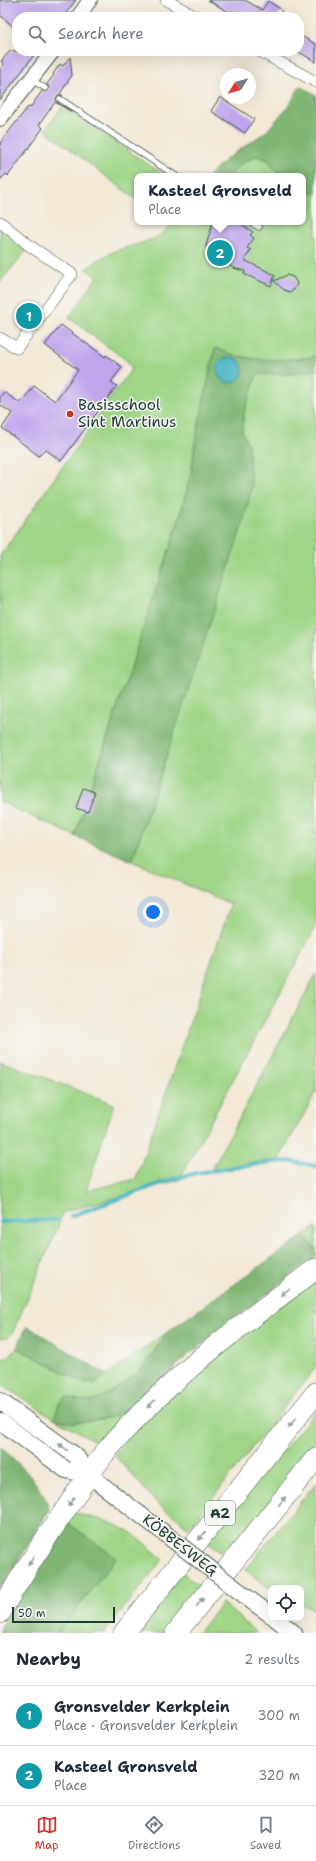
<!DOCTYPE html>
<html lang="en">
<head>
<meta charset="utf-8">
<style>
  :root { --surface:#fff; --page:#f2f2f3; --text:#1f2937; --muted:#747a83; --line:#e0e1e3; --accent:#d93025 }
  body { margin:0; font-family:"Shantell Sans",sans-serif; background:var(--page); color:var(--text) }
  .controls { position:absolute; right:12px; bottom:12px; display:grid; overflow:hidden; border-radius:8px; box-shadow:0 4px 16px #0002 }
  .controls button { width:36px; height:36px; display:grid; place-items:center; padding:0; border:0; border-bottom:1px solid var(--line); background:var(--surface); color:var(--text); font:20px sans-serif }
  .compass { position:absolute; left:220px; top:68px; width:36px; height:36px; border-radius:50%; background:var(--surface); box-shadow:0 4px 16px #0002; rotate:233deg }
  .scale { position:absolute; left:12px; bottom:10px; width:103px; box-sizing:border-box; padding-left:4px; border:2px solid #1f3d34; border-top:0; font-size:11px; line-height:14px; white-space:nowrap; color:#1f3d34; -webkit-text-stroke:3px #f6f6f2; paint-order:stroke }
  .you { position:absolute; left:153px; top:912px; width:14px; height:14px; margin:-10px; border:3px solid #fff; border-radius:50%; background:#1a73e8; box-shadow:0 0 0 6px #1a73e833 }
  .badge { display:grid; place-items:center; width:26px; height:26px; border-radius:50%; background:var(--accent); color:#fff; font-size:13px; font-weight:700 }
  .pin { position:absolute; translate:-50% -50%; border:2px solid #fff; box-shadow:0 1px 4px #0006 }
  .popup { position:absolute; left:134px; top:173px; width:172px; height:52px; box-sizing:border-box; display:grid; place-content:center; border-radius:8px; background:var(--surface); filter:drop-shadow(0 1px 3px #0005); font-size:13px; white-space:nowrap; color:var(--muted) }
  .popup b { font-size:15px; color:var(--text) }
  .popup::after { content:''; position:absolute; left:50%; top:100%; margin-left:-8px; border:8px solid transparent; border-top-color:var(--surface) }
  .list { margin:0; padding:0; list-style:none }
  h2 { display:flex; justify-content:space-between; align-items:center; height:52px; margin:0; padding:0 16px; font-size:17px }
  h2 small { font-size:13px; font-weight:400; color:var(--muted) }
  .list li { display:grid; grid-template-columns:26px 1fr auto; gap:12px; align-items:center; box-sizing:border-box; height:60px; padding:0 16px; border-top:1px solid var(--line) }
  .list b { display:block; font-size:15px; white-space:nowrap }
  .list p { margin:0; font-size:13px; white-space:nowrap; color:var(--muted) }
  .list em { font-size:13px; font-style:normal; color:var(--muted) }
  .icon { flex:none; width:22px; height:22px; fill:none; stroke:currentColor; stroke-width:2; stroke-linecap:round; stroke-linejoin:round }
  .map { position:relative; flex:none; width:316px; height:1633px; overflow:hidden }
  .search { position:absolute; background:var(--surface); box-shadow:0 4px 16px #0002; left:12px; right:12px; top:12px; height:44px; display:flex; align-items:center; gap:10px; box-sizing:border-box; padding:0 14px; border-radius:16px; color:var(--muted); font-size:15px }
  .sheet { height:172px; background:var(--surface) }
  nav { display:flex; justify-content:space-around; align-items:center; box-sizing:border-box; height:56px; border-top:1px solid var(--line); background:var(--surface); font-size:11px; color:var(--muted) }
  nav a { display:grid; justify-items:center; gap:2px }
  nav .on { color:var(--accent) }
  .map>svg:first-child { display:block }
  .green { fill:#9fd586; stroke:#5f895d }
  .forest { fill:#7fb673; stroke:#4f7a54; fill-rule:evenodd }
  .water { fill:#48b6c3; stroke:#347a7c }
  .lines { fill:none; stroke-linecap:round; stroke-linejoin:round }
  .stream { stroke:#48b6c3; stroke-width:4 }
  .building { fill:#c0a5ec }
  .service-casing { stroke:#3f574c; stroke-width:7 }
  .minor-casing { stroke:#3f574c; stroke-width:12 }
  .tertiary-casing { stroke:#3f574c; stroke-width:16 }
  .secondary-casing { stroke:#3f574c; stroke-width:18 }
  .motorway-casing { stroke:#3f574c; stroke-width:22 }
  .service { stroke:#fff; stroke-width:5.5 }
  .minor { stroke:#fff; stroke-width:11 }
  .tertiary { stroke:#fff; stroke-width:14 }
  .secondary { stroke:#fff; stroke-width:16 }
  .motorway { stroke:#fff; stroke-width:21 }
  .secondary-bridge-casing { stroke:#3f574c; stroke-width:18; stroke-linecap:butt }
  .secondary-bridge { stroke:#fff; stroke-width:16 }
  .oneway { fill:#8f9e9a }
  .poi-dot { fill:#c8321e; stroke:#f6f6f2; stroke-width:1.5 }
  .labels { text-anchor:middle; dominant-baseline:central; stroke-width:3; stroke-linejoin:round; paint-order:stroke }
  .shield { fill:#f6f6f2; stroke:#60746d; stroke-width:1 }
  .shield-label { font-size:14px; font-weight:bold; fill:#1f3d34 }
  .poi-label { font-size:15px; fill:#1f3d34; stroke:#f6f6f2; text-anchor:start }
  .street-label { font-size:15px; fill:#1f3d34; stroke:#f6f6f2 }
</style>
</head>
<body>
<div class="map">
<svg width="316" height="1633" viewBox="0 0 316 1633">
  <rect width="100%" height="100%" fill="#f6f6f2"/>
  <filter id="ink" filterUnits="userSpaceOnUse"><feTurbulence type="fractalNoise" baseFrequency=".025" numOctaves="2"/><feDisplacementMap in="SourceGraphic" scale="8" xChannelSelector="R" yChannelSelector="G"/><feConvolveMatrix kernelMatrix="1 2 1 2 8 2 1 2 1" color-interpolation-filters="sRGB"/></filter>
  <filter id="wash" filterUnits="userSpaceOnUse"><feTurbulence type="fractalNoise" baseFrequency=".012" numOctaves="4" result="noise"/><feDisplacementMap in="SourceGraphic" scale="16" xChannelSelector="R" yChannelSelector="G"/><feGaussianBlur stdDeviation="0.9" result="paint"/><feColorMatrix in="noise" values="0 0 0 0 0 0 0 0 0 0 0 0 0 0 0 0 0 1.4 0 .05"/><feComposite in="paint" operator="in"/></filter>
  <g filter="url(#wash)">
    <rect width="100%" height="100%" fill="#f2e8d5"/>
    <path class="green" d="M62,107L166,176H137V200L45,130Z
      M257,156L268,160L281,176H231C235,165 247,160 257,156Z
      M316,192V357L267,361L228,354L215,348L195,442L192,468L180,517L75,836L0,802V556L132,368L126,360L69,318L97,277L86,269C95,262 103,256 113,252C134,243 160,243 173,222H303V193Z
      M0,229L27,250L0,282Z
      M316,370V926L179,1180L63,1212L58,1227L12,1334L7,1338L0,1339V1061L114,1104L86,1191L136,1179L231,904L132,861L252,486L248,445L242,432L244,412L257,374H291Z
      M316,974V1092L278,1161L244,1163L211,1171Z
      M316,1227V1250L304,1235Z
      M316,1276V1367L189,1528L156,1502L114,1455L148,1414Z
      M166,1333C159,1345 151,1359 142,1369C131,1379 106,1400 90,1401C82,1401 74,1399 66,1397L91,1421L112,1417L128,1410L110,1431L95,1441L54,1418L0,1384V1359L7,1358L17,1348L82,1382L95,1383Z
      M316,1411V1445L225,1556L207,1542Z
      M316,1483V1610L301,1604V1588H271V1589L245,1570Z
      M71,1512L109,1522L132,1533L163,1559L104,1633H58L116,1558L65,1521Z
      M182,1572L200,1587L164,1633H132Z
      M222,1603L257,1633H198Z"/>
    <path class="forest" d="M300,86L316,95V192L303,193V176H281L268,160L257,156C247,160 234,166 231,176H208L225,160L267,131L290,104Z
      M215,348C249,363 280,361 316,357V370L291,374H257L244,412L242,431L248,445L252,486L244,520L132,861L75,836L180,517L192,468L195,442ZM229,357L243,372L238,380L222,360Z
      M304,1235L316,1250V1256L187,1356L128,1410L112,1417L91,1421L72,1423L54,1418L60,1402L66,1397L77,1400L92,1401L106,1395L124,1383L143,1368L166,1333Z
      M27,1326L107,1375L95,1383L82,1382L17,1348Z
      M0,1447C17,1461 45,1488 49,1510L0,1591Z
      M65,1521L116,1558L58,1633H0V1627Z"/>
    <path class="water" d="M217 370a13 13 0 1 1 26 0a13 13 0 1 1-26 0Z"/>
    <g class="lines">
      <path class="stream" d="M71,1216L167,1181L196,1173L273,1162L290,1161L316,1166
        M0,1222L57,1220"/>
    </g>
    <g id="blocks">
      <path class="building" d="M0,0H76L63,17H17V30L0,15Z
        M208,0H245L262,10L268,1L282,10L277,17H237Z
        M299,35L316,44V62L299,52Z
        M10,51H37L0,100V70L4,64L1,61Z
        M70,57L72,75L60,94L63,96L58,95L56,99L58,103L74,113L55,102L39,125L43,128L8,176L6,174L0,180V143L28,107L30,108L42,91H48L49,88L47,84L54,75L53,74L60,64L63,66Z
        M220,97L254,119L245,133L211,111Z
        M213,222H238L253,232L250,235L254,238L247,248L251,250L244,260L275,275L271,286L244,274L245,271L233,268L217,255H212L208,252L206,246Z
        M287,275L293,277L297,283L295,289L290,292L284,290L274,281Z
        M61,325L105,357L106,355L122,367L111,382L117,386L61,461L45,449L39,456L2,428L12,413L0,405V397L4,392L20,403L34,386L55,401L78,370L45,345Z
        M83,788L95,792L88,812L76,808Z"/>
    </g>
  </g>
  <g filter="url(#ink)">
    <use href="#blocks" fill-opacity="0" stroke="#3f574c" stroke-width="1"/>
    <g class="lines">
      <g class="service-casing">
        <path id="service" d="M32,80L45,88
          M60,99L176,176
          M250,222L259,227"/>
      </g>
      <g class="minor-casing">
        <path id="minor" d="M166,0L196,17
          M259,51L316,82
          M0,222L30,246L72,274L17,348L0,338"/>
      </g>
      <g class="tertiary-casing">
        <path id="tertiary" d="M78,17L90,0
          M0,119L53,51"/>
      </g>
      <g class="secondary-casing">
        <path id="secondary" d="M0,1401L76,1456L89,1475L155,1526
          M0,1421L66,1470L89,1475
          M253,1602L271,1615
          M275,1618L294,1633"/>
      </g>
      <g class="motorway-casing">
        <path id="motorway" d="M0,1613C21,1575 45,1539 70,1503C82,1485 94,1466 108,1449C168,1379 243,1323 316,1269
          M124,1633L316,1393
          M176,1633L316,1458"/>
      </g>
      <use href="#service" class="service"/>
      <use href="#minor" class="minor"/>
      <use href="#tertiary" class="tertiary"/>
      <use href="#secondary" class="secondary"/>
      <use href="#motorway" class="motorway"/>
      <g class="secondary-bridge-casing">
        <path id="secondary-bridge" d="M155,1526L253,1602"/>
      </g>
      <use href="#secondary-bridge" class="secondary-bridge"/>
    </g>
    <defs><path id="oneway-solid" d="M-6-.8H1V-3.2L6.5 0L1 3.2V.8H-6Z"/></defs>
    <g class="oneway">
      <use href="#oneway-solid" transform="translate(285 1292) rotate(143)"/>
      <use href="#oneway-solid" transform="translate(151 1404) rotate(136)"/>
      <use href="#oneway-solid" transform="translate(292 1423) rotate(129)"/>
      <use href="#oneway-solid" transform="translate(63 1447) rotate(-144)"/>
      <use href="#oneway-solid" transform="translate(282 1501) rotate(-51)"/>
      <use href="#oneway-solid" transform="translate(71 1502) rotate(125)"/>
      <use href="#oneway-solid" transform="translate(202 1536) rotate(129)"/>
      <use href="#oneway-solid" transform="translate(31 1561) rotate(121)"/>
      <use href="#oneway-solid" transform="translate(200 1602) rotate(-51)"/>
    </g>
  </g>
  <circle class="poi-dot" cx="70" cy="414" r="4"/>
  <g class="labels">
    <rect class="shield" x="205" y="1501" width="30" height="24" rx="3"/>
    <g class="shield-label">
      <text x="220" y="1513">A2</text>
    </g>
    <g class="poi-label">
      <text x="78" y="405">Basisschool<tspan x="78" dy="17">Sint Martinus</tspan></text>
    </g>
    <g class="street-label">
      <text transform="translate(180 1545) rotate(38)">KÖBBESWEG</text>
    </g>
  </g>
</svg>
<div class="controls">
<button><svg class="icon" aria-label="locate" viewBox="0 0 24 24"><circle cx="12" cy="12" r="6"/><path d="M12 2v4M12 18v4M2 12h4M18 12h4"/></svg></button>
</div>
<svg class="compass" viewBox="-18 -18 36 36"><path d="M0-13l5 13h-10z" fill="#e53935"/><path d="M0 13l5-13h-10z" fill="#747a83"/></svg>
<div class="scale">50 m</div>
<div class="you"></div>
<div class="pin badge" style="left:29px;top:316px;background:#0f9aa8">1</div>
<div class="pin badge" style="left:220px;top:253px;background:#0f9aa8">2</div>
<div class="popup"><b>Kasteel Gronsveld</b>Place</div>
<div class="search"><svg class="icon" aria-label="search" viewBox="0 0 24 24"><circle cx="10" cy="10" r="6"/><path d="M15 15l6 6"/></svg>Search here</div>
</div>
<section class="sheet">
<h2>Nearby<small>2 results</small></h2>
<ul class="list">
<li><span class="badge" style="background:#0f9aa8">1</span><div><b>Gronsvelder Kerkplein</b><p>Place · Gronsvelder Kerkplein</p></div><em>300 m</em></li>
<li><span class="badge" style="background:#0f9aa8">2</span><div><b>Kasteel Gronsveld</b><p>Place</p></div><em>320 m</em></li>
</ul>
</section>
<nav>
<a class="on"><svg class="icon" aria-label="map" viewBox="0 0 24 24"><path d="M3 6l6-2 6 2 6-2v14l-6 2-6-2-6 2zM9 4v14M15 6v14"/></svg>Map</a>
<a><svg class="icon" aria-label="directions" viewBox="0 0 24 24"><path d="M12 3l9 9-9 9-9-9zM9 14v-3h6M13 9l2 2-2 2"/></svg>Directions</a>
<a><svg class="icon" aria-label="saved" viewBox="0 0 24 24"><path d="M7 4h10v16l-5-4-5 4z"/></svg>Saved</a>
</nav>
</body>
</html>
